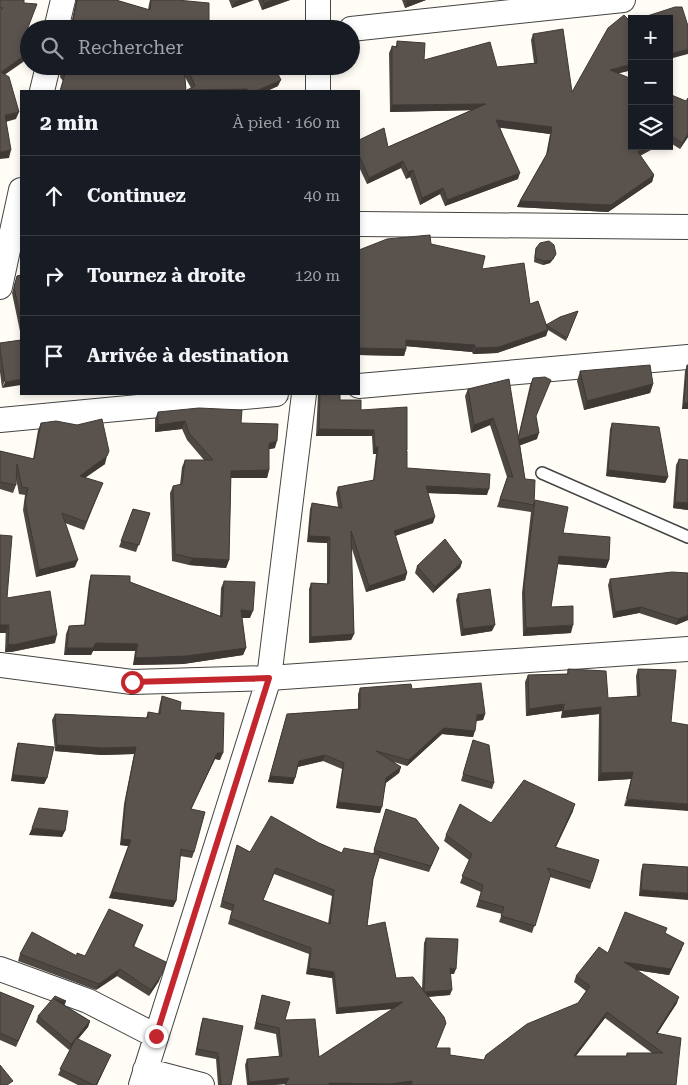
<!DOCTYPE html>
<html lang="fr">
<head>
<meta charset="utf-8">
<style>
  :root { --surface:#171b24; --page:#242831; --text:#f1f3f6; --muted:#9ea1a6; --line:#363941 }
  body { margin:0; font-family:"Roboto Serif",serif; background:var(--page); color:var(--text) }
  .controls { position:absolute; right:15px; top:15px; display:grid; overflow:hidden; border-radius:0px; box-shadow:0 2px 8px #0003 }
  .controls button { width:45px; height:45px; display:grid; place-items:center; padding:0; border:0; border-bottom:1px solid var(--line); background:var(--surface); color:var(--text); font:25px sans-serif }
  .stop { position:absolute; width:15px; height:15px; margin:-11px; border:4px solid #c4262e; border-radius:50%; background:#fff }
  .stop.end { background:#c4262e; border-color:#fff; box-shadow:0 1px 5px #0008 }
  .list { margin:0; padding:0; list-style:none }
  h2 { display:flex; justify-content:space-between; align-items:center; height:65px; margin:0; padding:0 20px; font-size:21px }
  h2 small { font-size:16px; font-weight:400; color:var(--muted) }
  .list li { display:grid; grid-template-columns:32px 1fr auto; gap:15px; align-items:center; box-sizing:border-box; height:80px; padding:0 20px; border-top:1px solid var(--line) }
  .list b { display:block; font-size:19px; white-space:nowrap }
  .list em { font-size:16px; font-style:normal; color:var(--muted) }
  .icon { flex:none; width:28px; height:28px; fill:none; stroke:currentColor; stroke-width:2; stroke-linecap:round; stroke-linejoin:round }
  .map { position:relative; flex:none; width:688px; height:1085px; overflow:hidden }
  .search { position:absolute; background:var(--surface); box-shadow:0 2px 8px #0003; left:20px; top:20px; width:340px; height:55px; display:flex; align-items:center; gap:12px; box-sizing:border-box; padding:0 18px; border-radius:28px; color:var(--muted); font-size:19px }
  .panel { position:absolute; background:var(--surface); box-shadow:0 2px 8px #0003; left:20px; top:90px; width:340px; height:305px; border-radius:0px }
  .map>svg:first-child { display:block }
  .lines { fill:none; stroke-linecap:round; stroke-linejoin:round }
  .lane-casing { stroke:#444; stroke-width:14 }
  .street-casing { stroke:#444; stroke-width:26 }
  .lane { stroke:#fff; stroke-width:11 }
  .street { stroke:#fff; stroke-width:24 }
  .wall { fill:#4d4742; fill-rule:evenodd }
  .shaded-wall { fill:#3f3936 }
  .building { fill:#5a524d; stroke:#3f3936; fill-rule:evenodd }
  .route { stroke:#c4262e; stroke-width:6 }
</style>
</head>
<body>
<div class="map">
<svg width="688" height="1085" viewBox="0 0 688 1085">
  <rect width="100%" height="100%" fill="#fffdf5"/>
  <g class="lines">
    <g class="lane-casing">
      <path id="lane" d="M542,473L688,537"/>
    </g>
    <g class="street-casing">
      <path id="street" d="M56,29L63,0
        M318,29V0
        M351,29L623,0
        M42,91L48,66
        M318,91V66
        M359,224L688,227
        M0,287L21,190
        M359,386L688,357
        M0,420L276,394
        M0,665L132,682L269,678L688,649
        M0,969L88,1001L156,1036
        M145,1070L202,1085
        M141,1085L269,678L304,394"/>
    </g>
    <use href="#lane" class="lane"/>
    <use href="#street" class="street"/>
  </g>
  <path class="wall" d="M76,0H116L148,10L149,4L150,0H177L209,29H70Z
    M229,0H254L232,8Z
    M258,0H290L262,10Z
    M402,0H426L405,8Z
    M630,21H632V70L619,73L658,146L640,156L654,175L652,182L608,212L517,207L520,201L546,155L550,134L500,127L518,179L445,206L440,194L420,205L410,177L406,179L401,168L367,184L359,167V140L388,147L471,110L390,112L389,53L392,46H396L397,41L424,60L497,67L534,63L531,40L533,34L572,92Z
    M61,66H221V73L278,86L267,91H187L191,88L185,77L186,91H60L63,81L60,77Z
    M669,94L688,137L680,149L669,142Z
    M431,244L482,269L530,304L547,325L578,311L566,341L548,330L546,336L497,353L473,354L472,352L406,346V349L404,356L359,355V250Z
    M536,248L554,258L550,263L543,265L534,262L535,252Z
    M21,275V336L12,293L17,276Z
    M21,340L2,388L0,372V343Z
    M687,365H688V409H682L685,371Z
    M580,371L653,384L650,393L584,410L577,381Z
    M533,378L536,417L537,439L520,445L525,479L534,501L563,533L609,560L606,568L557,564L551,607L571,633L523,636L522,593L531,512L497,507L507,477L490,425L471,433L465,396L468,389L518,437L530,385Z
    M318,394H340V400L361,410L407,450V468L487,495L428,493L433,523L395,536L407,573L405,580L366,592L351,546L354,634L351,640L309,643V589L311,583L327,584V543L307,542L310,509L312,503L338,507L336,493L338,487L373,481L376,454H373L372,436H316Z
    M158,412L241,423L275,448L269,449V470L267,478H231L229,560L226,568L189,565L172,561L170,493L173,486L180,485L182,467L185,460H204L187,440L182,429L155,432V419Z
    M41,423L105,464L85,478L100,490L84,530L65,523L75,567L36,577L23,510L25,495L19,494L16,478V485L13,493L0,489V451L33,459L38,430Z
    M612,423L668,477L665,483L606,476L610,429Z
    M679,459L688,510L673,508L676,465Z
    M133,509L150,513L136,552L119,547Z
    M462,562L460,568L433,593L415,573L417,566Z
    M91,575L130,582L220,616L221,588L224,581L250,618H242L246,648L243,655L183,664L133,665L135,651H93L91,655H64L66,634L69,626L84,625L89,582Z
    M610,579L688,620L676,625L639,613L613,618L608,585Z
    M458,594L492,631L461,636L456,600Z
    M7,598L55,643L11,652H5Z
    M568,669L608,698L637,696L636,676L638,669L676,670L624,806L631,779L598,781L599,714L561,718L562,711L526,716L525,682L528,675L567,674Z
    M360,688L412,689L485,714L483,720L476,721L473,737L442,734L407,766L394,762L401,767L399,773L386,783L380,813L336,808L342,769L323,761L298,767L293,784L268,782L287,714L358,709V694Z
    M162,696L180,710L220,760L215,759L191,809L194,852L192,858L180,856L176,901L173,907L109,898L128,846L120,845L124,804L134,754L102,755L55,751L52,720L55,714L146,718L148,712L158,714L160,703Z
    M473,740L494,783L492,789L461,781Z
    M18,743L47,778L44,784L11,781L16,749Z
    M386,809L439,848L429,872L379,858L373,879L367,926L396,978L422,989L424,943L426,938L454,974H450V995L428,997L436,1048L450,1055L484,1060L578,1003L586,991L574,982L576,976L608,953L665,933L682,949L669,975L636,970L677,1003L657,1033L676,1085H285L286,1084L273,1085H247L245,1065L247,1059L279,1056L276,1034L254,1029L262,995L319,1057L393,1009L336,1014L332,978L306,974L309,954L228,924L232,911L220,907L237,845L250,852L319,843L342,853L373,854ZM274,874L332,896L328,924L263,900ZM605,1018L652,1053H627L626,1056H576Z
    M573,811L556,847L592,882L590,889L550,877L532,933L499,922L502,914L476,907L481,892L460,883L469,860L444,841L446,835L491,823Z
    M643,864L688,867L639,896L641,871Z
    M143,925L134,947L159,981L149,996L117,976L96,990L18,961L20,954L76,956L77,953L85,956Z
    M0,992L34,1006L16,1047L0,1040Z
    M65,1006L90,1021L88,1027L78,1039L108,1061L97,1085H78L58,1075L71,1047L69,1050L36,1022L38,1016Z
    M203,1018L231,1085H218L216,1059L195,1055L201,1024Z"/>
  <path class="shaded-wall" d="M240,0H254L232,8L235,2Z
    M275,0H290L262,10L264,3Z
    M413,0H426L405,8L407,2Z
    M688,49V54L669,59V54Z
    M29,52L26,60L0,78L1,72Z
    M632,64V70L608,76L610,70Z
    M281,80L278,86L267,91H256Z
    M247,89L246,91H187V90Z
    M486,104L483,110L390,112L392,105Z
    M19,112L16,119L2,123L5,115Z
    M496,120L552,127L550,134L494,127Z
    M688,134V137L680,149L682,143Z
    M648,146H658L635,158L638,152Z
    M11,150L9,158L0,159V152Z
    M403,161L401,168L367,184L369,178Z
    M413,170L410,177L406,179L408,172Z
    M520,173L518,179L445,206L447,200Z
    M654,175L652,182L608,212L517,207L520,201Z
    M443,188L440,194L420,205L422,198Z
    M556,254L554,258L550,263L543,265L544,261Z
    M548,330L546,336L497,353L473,354L475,348Z
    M406,340L475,345L472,352L404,346Z
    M359,348L406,349L404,356L359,355Z
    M21,379V385L2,388L5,382Z
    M653,384L650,393L584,410L587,401Z
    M684,403H688V409H682Z
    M493,418L490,425L471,433L474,425Z
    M185,421L182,429L155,432L158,425Z
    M319,429L374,430L372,436H316Z
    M539,433L537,439L516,447L518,440Z
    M277,441L275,448L266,450L269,443Z
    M375,447H378L376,454H373Z
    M107,456L105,464L77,483L80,476Z
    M269,470L267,478H228L231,471Z
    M608,470L668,477L665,483L606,476Z
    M426,486L489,489L487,495L424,493Z
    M675,502L688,503V510L673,508Z
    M435,517L433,523L392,537L394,531Z
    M309,536L330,537L327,543L307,542Z
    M559,556L609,560L606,568L556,564Z
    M192,558L229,560L226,568L189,565Z
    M78,560L75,567L36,577L39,570Z
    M462,562L460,568L433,593L435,587Z
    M407,573L405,580L366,592L369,586Z
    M641,607L639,613L613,618L615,612Z
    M241,610L253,611L250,618H238Z
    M688,615V620L676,625L678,619Z
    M0,625H9L6,633H0Z
    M495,625L492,631L461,636L463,629Z
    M573,625L571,633L523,636L526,628Z
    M354,634L351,640L309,643L311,637Z
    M57,635L55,643L11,652H5L8,644Z
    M96,643L138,644L135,651H93L91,655H64L67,648Z
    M246,648L243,655L183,664L133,665L135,658Z
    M564,704L562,711L526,716L529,709Z
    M601,707L599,714L561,718L563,711Z
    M485,714L483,720L475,721L477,715Z
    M444,728L475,731L473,737L442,734L407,766L409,760Z
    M57,745L136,747L134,754L102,755L55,751Z
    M217,753H223L220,760L215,759L188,815Z
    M325,755L323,761L297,767L299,761Z
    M401,767L399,773L384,784L386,778Z
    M633,772L631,779L598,781L601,773Z
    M13,775L47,778L44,784L11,781Z
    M270,776L295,778L293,784L268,782Z
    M627,799L688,804V811L624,806Z
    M338,802L382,807L380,813L336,808Z
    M575,804L573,811L553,853L555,847Z
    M32,828L65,831L62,837L29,835Z
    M122,839L131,840L128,846L120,845Z
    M641,890L688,893V900L639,896Z
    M112,892L176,901L173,907L109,898Z
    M684,943L669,975L621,968L624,962Z
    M309,968L334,972L332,978L306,974Z
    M450,968L456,969L454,974H448Z
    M120,969L117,976L96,990L99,984Z
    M162,974L159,981L149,996L151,990Z
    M452,990L450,995L422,997L424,992Z
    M679,997L677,1003L654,1039L656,1033Z
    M54,999L66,1001L64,1007Z
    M403,1002L401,1008L336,1014L338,1008Z
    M607,1012L605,1018L571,1062L574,1056Z
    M90,1021L88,1027L69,1050L71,1044Z
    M111,1055L97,1085H96Z
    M289,1078L287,1084L273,1085H248L249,1082Z
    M412,1081L410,1085H329V1083Z"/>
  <path class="building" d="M0,0H24V3L37,4L22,43L29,52L1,72L9,77L19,112L5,115L11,150L0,152V9L3,8H0Z
    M77,0H116L150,10L151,0H177L209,3V29H81L72,26Z
    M263,0H275L264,3Z
    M407,0H413L407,2Z
    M675,7H682L688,26V49L669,54V19H638Z
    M624,15L630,21H632V64L610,70L632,79V146H648L638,152L654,175L611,205L520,201L548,152L552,127L496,120L520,173L447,200L443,188L422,198L413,170L408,172L403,161L369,178L359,155V140L384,128L388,147L486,104L392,105V46L397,47V41L425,43L424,60L490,42L497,67L537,63L533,34L563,29L572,92L608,28Z
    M63,66H184L186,91H60L65,74L62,70Z
    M186,66H221V73L236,66H274L281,80L256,91H248L247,89L187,90L195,86Z
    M669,94L686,101L688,98V134L682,143L670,135H669Z
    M430,235L431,244L485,256L482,269L524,263L530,304L538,301L548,330L499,347L475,348V345L406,340V349L359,348V250L387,239Z
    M549,241L554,245L556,254L552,260L544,261L535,258L536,248L540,243Z
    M21,275V321L14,287L17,276Z
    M578,311L567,338L546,325L560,317Z
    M21,340V379L5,382L0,349V343Z
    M650,365L653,384L587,401L580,371Z
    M687,365H688V403H684Z
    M545,377L551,380L536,416L539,433L518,440L533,378Z
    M509,379L525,479L535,480L534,505L500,499L508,476L513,477L493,418L474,425L468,389Z
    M320,394H340V400H361V410L407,407V450L406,451H407V468L490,474L489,489L426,486L435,517L394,531L407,573L369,586L351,531L354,634L311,637V583L329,584L330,537L309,536L312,503L342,508L338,487L374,480L378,447H375L374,430L319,429Z
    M199,408L242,410L241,423L278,424L277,441L269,443V470L231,471L229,560L192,558L175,554L173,486L182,484L185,460H213L189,433L185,421L158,425V412Z
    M102,419L109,451L107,456L80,476L103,483L86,522L62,513L78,560L39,570L25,502L28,488L22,487L17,464L16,485L0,482V451L34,459L41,423L56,421L77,425Z
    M612,423L659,427L668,477L608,470Z
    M679,459L688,460V503L675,502Z
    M535,500L568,507L563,533L610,537L609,560L559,556L551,607L573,606V625L526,628L524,586Z
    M133,509L150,513L139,545L121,541Z
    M0,535L12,536L7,598L50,591L57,635L13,645L8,644L9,625H0Z
    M445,539L462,562L435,587L417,566Z
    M672,572L688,573V615L678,619L641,607L615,612L610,579Z
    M91,575L130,576V582L222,617L224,581L255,582L253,611L241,610L246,648L186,656L135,658L138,644L96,643L93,648H67L69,626L85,625Z
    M490,589L495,625L463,629L458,594Z
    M568,669L606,671L608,698L640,696L638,669L676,670L671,722L688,725V804L627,799L633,772L601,773V707L563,711L564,704L529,709L528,675L568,674Z
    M481,683L485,714L477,715L475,731L444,728L409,760L376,751L401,767L386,778L382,807L338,802L344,763L325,755L299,761L295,778L270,776L287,714L360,709V688L411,684L412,689Z
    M162,696L181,702L180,710L224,713L223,753H217L191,809L205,812L194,852L181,849L176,901L112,892L131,840L122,839L126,798L136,747L104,748L57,745L55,714L148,718V712L160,714Z
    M473,740L489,745L494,783L463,774Z
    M18,743L54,747L47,778L13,775Z
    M524,780L575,804L555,847L599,860L592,882L547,868L551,874L535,926L501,916L504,907L479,900L483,885L462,876L472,854L446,835L460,804L491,823Z
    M39,808L68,811L65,831L32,828Z
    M386,809L416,819L439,848L431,866L374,850Z
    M271,816L319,843L342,853L344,848L380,855L373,879L367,926L385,922L396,978L413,977L444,1017L446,1023L436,1048H450V1055L484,1060L486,1055L527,1024L578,1003L590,986L576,976L599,947L608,953L625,912L667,928L665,933L684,943L671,969L624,962L679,997L656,1033L681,1038L676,1085H412V1081L391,1084L329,1083V1085H285L289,1078L249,1082L247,1059L282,1056L279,1028L256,1023L262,995L290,1002L285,1020L315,1019L319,1057L403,1002L338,1008L334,972L309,968L311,948L230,918L234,905L222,901L237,845L250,852ZM276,868L334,890L330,924L263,900ZM607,1012L663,1053H627V1056H574Z
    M643,864L688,867V893L641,890Z
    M109,909L143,925L133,946L166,962L162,974L151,990L120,969L99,984L20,954L32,932L77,956V953L85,956Z
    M426,938L458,939L456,969L450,968L452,990L424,992Z
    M0,992L34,1006L18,1041L0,1033Z
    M55,996L66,1001L54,999L90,1021L71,1044L38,1016Z
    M203,1018L243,1026L231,1085H221L218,1053L197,1049Z
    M76,1038L111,1055L96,1085H94L60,1069Z
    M0,1065L13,1081L7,1085H0Z"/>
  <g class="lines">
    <path class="route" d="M132,682L269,678L156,1036"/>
  </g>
</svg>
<div class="controls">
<button>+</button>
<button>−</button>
<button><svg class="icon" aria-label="layers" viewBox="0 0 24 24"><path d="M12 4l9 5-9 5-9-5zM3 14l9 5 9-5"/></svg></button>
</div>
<div class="stop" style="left:132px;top:682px"></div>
<div class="stop end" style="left:156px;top:1036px"></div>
<div class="search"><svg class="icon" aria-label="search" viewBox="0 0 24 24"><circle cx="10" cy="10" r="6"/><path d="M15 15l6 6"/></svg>Rechercher</div>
<section class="panel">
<h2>2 min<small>À pied · 160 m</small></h2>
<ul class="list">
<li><svg class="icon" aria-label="ahead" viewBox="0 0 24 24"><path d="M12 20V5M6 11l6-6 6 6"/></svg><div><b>Continuez</b></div><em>40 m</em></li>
<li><svg class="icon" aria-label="right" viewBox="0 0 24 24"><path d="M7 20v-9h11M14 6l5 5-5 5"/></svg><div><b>Tournez à droite</b></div><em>120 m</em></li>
<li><svg class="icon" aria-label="arrive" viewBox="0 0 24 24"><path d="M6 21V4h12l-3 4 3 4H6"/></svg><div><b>Arrivée à destination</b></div></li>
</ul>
</section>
</div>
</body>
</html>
